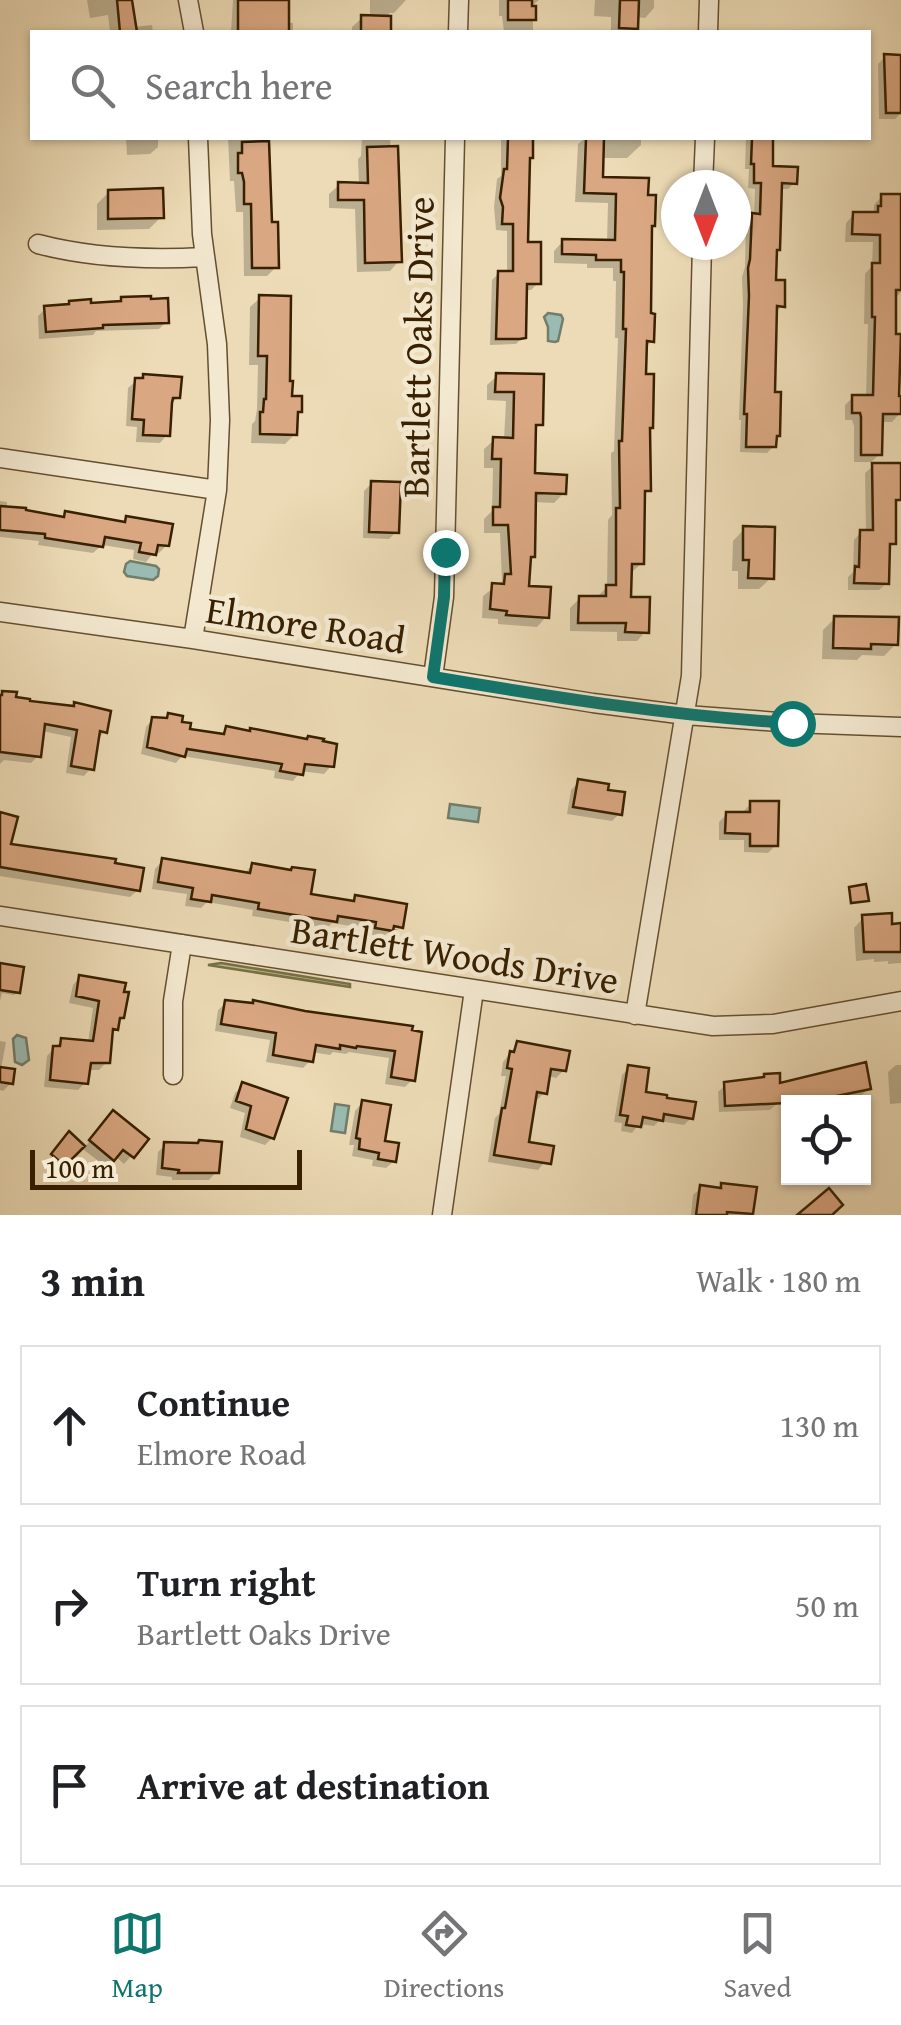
<!DOCTYPE html>
<html lang="en">
<head>
<meta charset="utf-8">
<style>
  :root { --surface:#fff; --page:#f6f6f6; --text:#202124; --muted:#757577; --line:#e0e0e0; --accent:#0f766e }
  body { margin:0; font-family:"Gentium Book Plus",serif; background:var(--page); color:var(--text) }
  .controls { position:absolute; right:30px; bottom:30px; display:grid; overflow:hidden; border-radius:0px; box-shadow:0 2px 8px #0004 }
  .controls button { width:90px; height:90px; display:grid; place-items:center; padding:0; border:0; border-bottom:2px solid var(--line); background:var(--surface); color:var(--text); font:50px sans-serif }
  .compass { position:absolute; left:661px; top:170px; width:90px; height:90px; border-radius:50%; background:var(--surface); box-shadow:0 2px 8px #0004; rotate:180deg }
  .scale { position:absolute; left:30px; bottom:25px; width:272px; box-sizing:border-box; padding-left:10px; border:5px solid #382000; border-top:0; font-size:28px; line-height:35px; white-space:nowrap; color:#382000; -webkit-text-stroke:8px #f3e8d0; paint-order:stroke }
  .stop { position:absolute; width:30px; height:30px; margin:-22px; border:8px solid #0f766e; border-radius:50%; background:#fff }
  .stop.end { background:#0f766e; border-color:#fff; box-shadow:0 2px 10px #0008 }
  .list { margin:0; padding:0; list-style:none }
  h2 { display:flex; justify-content:space-between; align-items:center; height:130px; margin:0; padding:0 40px; font-size:42px }
  h2 small { font-size:32px; font-weight:400; color:var(--muted) }
  .list li { display:grid; grid-template-columns:65px 1fr auto; gap:30px; align-items:center; box-sizing:border-box; height:160px; margin:0 20px 20px; padding:0 20px; border:2px solid var(--line); border-radius:0px }
  .list b { display:block; font-size:38px; white-space:nowrap }
  .list p { margin:0; font-size:32px; white-space:nowrap; color:var(--muted) }
  .list em { font-size:32px; font-style:normal; color:var(--muted) }
  .icon { flex:none; width:55px; height:55px; fill:none; stroke:currentColor; stroke-width:2; stroke-linecap:round; stroke-linejoin:round }
  .map { position:relative; flex:none; width:901px; height:1215px; overflow:hidden }
  .search { position:absolute; background:var(--surface); box-shadow:0 2px 8px #0004; left:30px; right:30px; top:30px; height:110px; display:flex; align-items:center; gap:25px; box-sizing:border-box; padding:0 35px; border-radius:0px; color:var(--muted); font-size:38px }
  .sheet { height:670px; background:var(--surface) }
  nav { display:flex; justify-content:space-around; align-items:center; box-sizing:border-box; height:140px; border-top:2px solid var(--line); background:var(--surface); font-size:28px; color:var(--muted) }
  nav a { display:grid; justify-items:center; gap:5px }
  nav .on { color:var(--accent) }
  .map>svg:first-child { display:block }
  .green { fill:#b9c08d; stroke:#787046; stroke-width:2.5 }
  .water { fill:#99bbb1; stroke:#727d6a; stroke-width:2.5 }
  .shadow { fill:#0003 }
  .building { fill:#d9a782; stroke:#382000; stroke-width:2.5 }
  .lines { fill:none; stroke-linecap:round; stroke-linejoin:round }
  .minor-casing { stroke:#654f2e; stroke-width:21 }
  .minor { stroke:#f3e8d0; stroke-width:18 }
  .route { stroke:#0f766e; stroke-width:12 }
  .labels { text-anchor:middle; dominant-baseline:central; stroke-width:9; stroke-linejoin:round; paint-order:stroke }
  .street-label { font-size:38px; fill:#382000; stroke:#f3e8d0 }
</style>
</head>
<body>
<div class="map">
<svg width="901" height="1215" viewBox="0 0 901 1215">
  <rect width="100%" height="100%" fill="#ecdbb6"/>
  <filter id="stains"><feTurbulence type="fractalNoise" baseFrequency=".002" numOctaves="4"/><feColorMatrix values="0 0 0 0 .2 0 0 0 0 .09 0 0 0 0 .02 0 0 0 .5 -.17"/></filter>
  <radialGradient id="worn" r=".72"><stop offset=".6" stop-color="#630" stop-opacity="0"/><stop offset="1" stop-color="#630" stop-opacity=".3"/></radialGradient>
  <path class="green" d="M221,963L350,984V987L208,965Z"/>
  <path class="water" d="M548,313L561,315L563,319L558,341L555,342L548,341V327L544,317Z
    M130,561L156,566L159,569L158,576L153,580L127,576L124,572L126,564Z
    M450,804L480,808L478,822L448,818Z
    M17,1035L26,1038L29,1060L22,1065L15,1062L13,1039Z
    M335,1104L349,1106L345,1133L331,1131Z"/>
  <path class="shadow" d="M87,0H129L134,27L152,25L153,32H110L108,15L90,18Z
    M287,0L286,22L293,23V32H231L233,0Z
    M370,0H406L394,13H389V32H352V27L362,18H370Z
    M499,0H539L533,5V32H504L502,16H499Z
    M595,0H654V8L645,18L636,17L635,32H611V17L594,16Z
    M885,57H901V113L895,119H879L878,64Z
    M126,138H158V147L150,154L127,155Z
    M228,138H264L269,224L276,267L267,276H244L243,212H236L234,181H230Z
    M362,138H390L399,261L390,271L357,272L355,209L329,208V194L339,185H359L358,159L361,156Z
    M501,138H533L527,160L525,244L538,283L531,290H524V336L516,344L490,345L492,280L499,273H507V231L496,230L494,207L497,179L501,176Z
    M585,138H641V145L627,158H601V180L646,197L653,225L649,229L648,316L652,341L644,349L648,490L643,496L642,563L632,572H629L628,600L646,631L637,641H617V632L570,631V608L580,598L597,597L607,587L608,520L612,515L611,453L614,451L618,338H615L616,281H613V268H587V264L554,263V251L563,241L607,242L608,203L575,202L578,144Z
    M746,138H771L770,169L795,182L788,189H779L774,282L782,306L775,313L774,446L767,453L740,452L741,420H739L743,305L742,277L745,267L746,223L754,216L755,189L748,188L749,169H745Z
    M109,192L161,217L149,229L97,230V204Z
    M882,196L901,226V292L894,299V336L901,337V351L897,355L896,398L900,413L892,422H881L880,454L871,462H854V426L852,420H845V405L853,397H866L868,324H864L865,274L872,266L873,242H845L846,223L854,214L874,215V205Z
    M260,298L290,398L299,411L295,415V434L285,444L251,443L252,424L255,421L257,409L258,365H249L250,307Z
    M122,300L166,322L159,329L96,331L93,335L39,339L38,316L45,309L118,304Z
    M497,376L541,377L540,424L533,431L532,475L564,493L554,503L533,502L532,556L529,560L526,588L546,617L537,627L498,624V619L482,618L483,596L502,581L500,533H484V519L492,511L493,468H484V449L494,440H504L506,401L487,400V385Z
    M136,381L178,397L170,405L167,435L160,443L136,442L137,427L126,426L128,388Z
    M873,466L900,499L893,506L894,543L888,549L887,583L879,590H848V577L853,572L854,540L861,532H866L865,473Z
    M372,483L396,532L389,539L363,538L364,491Z
    M0,501L7,502V508L61,519L66,514L122,524L127,519L167,545L159,553L154,552L146,562L133,559L134,550L102,545L93,553L38,545L39,541L0,537Z
    M744,529L771,578L759,589H738V571H732L733,541Z
    M835,618L896,644L884,656L862,655L857,660L822,659L823,630Z
    M3,693L13,699L71,708L75,705L105,731L98,739L91,768L84,776L66,773L71,737L42,731L39,755L31,763L4,760L0,764V697Z
    M169,716L187,731L220,736L227,729L306,741L331,766L324,774L301,771L293,781L274,778L275,771L182,756L176,763L141,754L146,727L153,719L165,720Z
    M579,782L619,814L612,821L567,814L571,790Z
    M751,803L776,845L768,853L744,852V840H719V822L727,814L744,815V811Z
    M0,815L8,846L138,890L130,897L0,876Z
    M162,861L244,874L252,865L290,872L293,869L312,872L308,896L351,903L356,898L404,906L401,926L398,929V924L382,922L381,926L398,929L393,934L387,933L383,937L369,934V929L332,923L327,928L252,916L253,910L207,902L201,908L185,906L187,894L152,889L155,869Z
    M863,918L890,926H901V963L888,964V961L874,962V959L856,961L854,928Z
    M0,966L17,992L14,995L2,993L0,1001Z
    M80,977L122,1017L110,1035L107,1062L99,1070H88L86,1082L78,1090L44,1087L47,1056L54,1048L62,1041L88,1043L93,1008L69,1003L73,985Z
    M226,1003L410,1028L413,1079L405,1087L385,1084L389,1058L349,1052L346,1054L333,1052L330,1055L312,1052L311,1060L303,1068L266,1062L270,1040L215,1031L218,1010Z
    M0,1041L6,1042L1,1069L11,1083L3,1091L0,1090Z
    M518,1043L564,1070L556,1078L548,1076L545,1092L537,1100L533,1099L526,1145L545,1162L538,1170L488,1162L495,1118L499,1114L506,1076H501L503,1062Z
    M896,1065H901V1103L890,1104L888,1072Z
    M629,1068L643,1094L691,1118L684,1125L659,1121L654,1126L639,1124L632,1133L621,1131L622,1123L614,1122L622,1075Z
    M726,1084L778,1103L770,1110L719,1112L718,1092Z
    M243,1085L272,1138L265,1145L240,1137L245,1113L230,1108L235,1093Z
    M794,1089H868L861,1096L830,1102H797Z
    M362,1103L382,1143L394,1161L386,1168L372,1166L373,1160L352,1156L354,1145H349L355,1111Z
    M106,1121L146,1140L124,1164L115,1156L105,1166L80,1147L60,1168L50,1159L69,1135L84,1148Z
    M165,1145H197L216,1172L209,1180H172V1177L156,1175L158,1152Z
    M722,1185L751,1211L747,1215H691L693,1195L701,1188L718,1190Z"/>
  <path class="building" d="M117,0H132L137,32H120Z
    M238,0H289V32H238Z
    M508,0H532V6H536V20H508Z
    M620,0H639L638,29L619,28Z
    M361,15L391,16V32H361Z
    M884,54L901,55V113H886Z
    M508,138H533V158H530L528,242H541V284H527L526,338L520,339H496L498,271H513V224H502L503,207L500,198L504,169H507Z
    M586,138H604L603,177L649,178L648,195H656L655,226H652L651,313L655,314L654,342L647,341L646,374H654L653,428H650L651,491H645L644,564H632L631,597H650L649,633L625,632L626,623H578L579,596H606V585H616V508H620L619,441H622L626,329H623L624,272H621V260H596V255L562,254V239L615,240L616,194L584,193Z
    M752,138H773V166L798,167L797,184L782,183L780,250H777L776,280H785V307L777,306L775,392H781L780,436H777L776,447H746L747,414H744L749,296L748,268L750,259L752,213L760,214L761,183H754V164H751Z
    M269,141L272,222H278L279,268H252L251,204H244V182L242,173H238V153H242V142Z
    M398,146L402,262L365,263L364,200H338V182L368,183L367,147Z
    M163,188L164,218L108,219V190Z
    M881,194H901V290H896V334H901L899,396H901V414H883L882,455H861V417L860,413H852V395H873L875,317H872V263H880V235L852,234L853,212H878V206H881Z
    M259,295L291,296L290,381H293L292,396H302V412H298L297,435L260,434V412H263L264,399H266L267,356H258Z
    M151,296V299L168,298L169,323L103,325V328L46,332L44,306L69,304V301L91,299V303L121,301V297Z
    M496,373L544,374L543,425H536L535,473L567,475L566,494L536,493L535,557H531L529,586L551,587L549,618L506,615L507,611L490,609L492,583L504,584L505,574H511L508,525H493V507H500L501,459H492L493,437L513,438L514,392H495Z
    M143,374L182,377L180,398H173L172,403L170,436L143,435L144,420L132,419L135,378H143Z
    M872,463H901V500H896V544H890L889,584L854,583L855,566L859,567L860,530H873Z
    M371,481L401,482L399,533L369,532Z
    M0,506L26,508V510L64,517L65,511L125,522L126,516L173,524L169,546L158,545L156,555L139,552L141,543L105,537L103,547L45,538V534L0,530Z
    M743,526L775,527L774,579L748,578L749,560H743Z
    M834,616L899,617L898,645L871,644V649L833,648Z
    M2,691L17,692L16,697L30,699V701L74,706V702L111,711L107,733L100,731L94,770L71,766L77,730L45,724L41,757L0,752V695H2Z
    M168,713L183,716L182,722L191,723L190,729L224,734L226,726L250,731V728L307,739L308,736L324,739L323,741L337,744L334,767L305,764L303,775L280,771L282,764L187,749L185,757L147,747L152,717L167,718Z
    M578,779L609,784L608,790L625,792L622,815L573,807Z
    M750,801H779L778,846H750V834L725,833L726,812H750Z
    M0,812L18,817L11,844L116,859L115,863L144,868L140,891L0,867Z
    M162,858L250,873L252,863L291,870L292,867L315,870L311,894L354,901L355,895L407,904L403,928L394,926L393,931L375,928L376,922L338,916L337,922L258,909L259,903L212,895L211,902L191,899L193,888L158,882Z
    M866,884L869,901L851,903L849,887Z
    M892,913V924L901,923V952H864L862,915Z
    M0,963L24,967L20,993L0,990Z
    M79,975L126,983L124,992H129L124,1018H120L118,1030L113,1029L110,1063H91L88,1084L50,1080L53,1046H60L61,1038L93,1041L99,1001L76,996Z
    M225,1000L253,1003V1000L305,1011L413,1026L412,1030L422,1032L415,1081L391,1077L395,1051L357,1046L356,1048L340,1045V1049L316,1045L313,1062L273,1055L276,1033L221,1024Z
    M517,1041L570,1051L566,1071L551,1069L547,1094L537,1092L529,1142L554,1146L551,1164L494,1155L502,1108H505L512,1069L507,1068L510,1051L514,1052Z
    M866,1062L871,1089L807,1102L725,1106L724,1082L764,1077V1074L780,1073V1083Z
    M628,1065L649,1068L646,1092L667,1095V1098L696,1102L693,1119L664,1114L663,1121L643,1117L641,1127L626,1125L628,1116L620,1115Z
    M0,1067L15,1069L13,1084L0,1082Z
    M242,1082L288,1098L274,1139L246,1129L251,1106L236,1101Z
    M362,1100L391,1105L385,1141L399,1143L396,1162L378,1159L379,1153L359,1149L360,1139L356,1138Z
    M113,1110L149,1139L134,1158L123,1150L114,1161L89,1140Z
    M69,1131L85,1146L65,1166L51,1154Z
    M199,1140L222,1142L219,1173H178L179,1170L162,1168L164,1142L198,1143Z
    M721,1183L757,1187L753,1214L727,1212V1215H696L700,1185L721,1188Z
    M829,1188L843,1205L832,1215H797Z"/>
  <g class="lines">
    <g class="minor-casing">
      <path id="minor" d="M188,0L194,32
        M458,32L459,0
        M708,32L709,0
        M703,185L705,138
        M38,244C91,258 149,260 204,257
        M0,458L217,490
        M0,612L193,639L593,703L686,715L792,723L901,727
        M193,639L217,490L220,420L217,344L202,234L198,138
        M433,677L444,597L455,138
        M0,916L713,1026L773,1024L901,1001
        M635,1015L691,676L702,245
        M173,1075V1001L182,944
        M442,1215L474,990"/>
    </g>
    <use href="#minor" class="minor"/>
  </g>
  <g class="lines">
    <path class="route" d="M445,552L444,597L433,677C552,697 672,716 792,723"/>
  </g>
  <g class="labels">
    <g class="street-label">
      <text transform="translate(417 347) rotate(-89)">Bartlett Oaks Drive</text>
      <text transform="translate(306 624) rotate(9)">Elmore Road</text>
      <text transform="translate(455 954) rotate(9)">Bartlett Woods Drive</text>
    </g>
  </g>
  <rect width="100%" height="100%" filter="url(#stains)"/>
  <rect width="100%" height="100%" fill="url(#worn)"/>
</svg>
<div class="controls">
<button><svg class="icon" aria-label="locate" viewBox="0 0 24 24"><circle cx="12" cy="12" r="6"/><path d="M12 2v4M12 18v4M2 12h4M18 12h4"/></svg></button>
</div>
<svg class="compass" viewBox="-18 -18 36 36"><path d="M0-13l5 13h-10z" fill="#e53935"/><path d="M0 13l5-13h-10z" fill="#757577"/></svg>
<div class="scale">100 m</div>
<div class="stop" style="left:792px;top:723px"></div>
<div class="stop end" style="left:445px;top:552px"></div>
<div class="search"><svg class="icon" aria-label="search" viewBox="0 0 24 24"><circle cx="10" cy="10" r="6"/><path d="M15 15l6 6"/></svg>Search here</div>
</div>
<section class="sheet">
<h2>3 min<small>Walk · 180 m</small></h2>
<ul class="list">
<li><svg class="icon" aria-label="ahead" viewBox="0 0 24 24"><path d="M12 20V5M6 11l6-6 6 6"/></svg><div><b>Continue</b><p>Elmore Road</p></div><em>130 m</em></li>
<li><svg class="icon" aria-label="right" viewBox="0 0 24 24"><path d="M7 20v-9h11M14 6l5 5-5 5"/></svg><div><b>Turn right</b><p>Bartlett Oaks Drive</p></div><em>50 m</em></li>
<li><svg class="icon" aria-label="arrive" viewBox="0 0 24 24"><path d="M6 21V4h12l-3 4 3 4H6"/></svg><div><b>Arrive at destination</b></div></li>
</ul>
</section>
<nav>
<a class="on"><svg class="icon" aria-label="map" viewBox="0 0 24 24"><path d="M3 6l6-2 6 2 6-2v14l-6 2-6-2-6 2zM9 4v14M15 6v14"/></svg>Map</a>
<a><svg class="icon" aria-label="directions" viewBox="0 0 24 24"><path d="M12 3l9 9-9 9-9-9zM9 14v-3h6M13 9l2 2-2 2"/></svg>Directions</a>
<a><svg class="icon" aria-label="saved" viewBox="0 0 24 24"><path d="M7 4h10v16l-5-4-5 4z"/></svg>Saved</a>
</nav>
</body>
</html>
